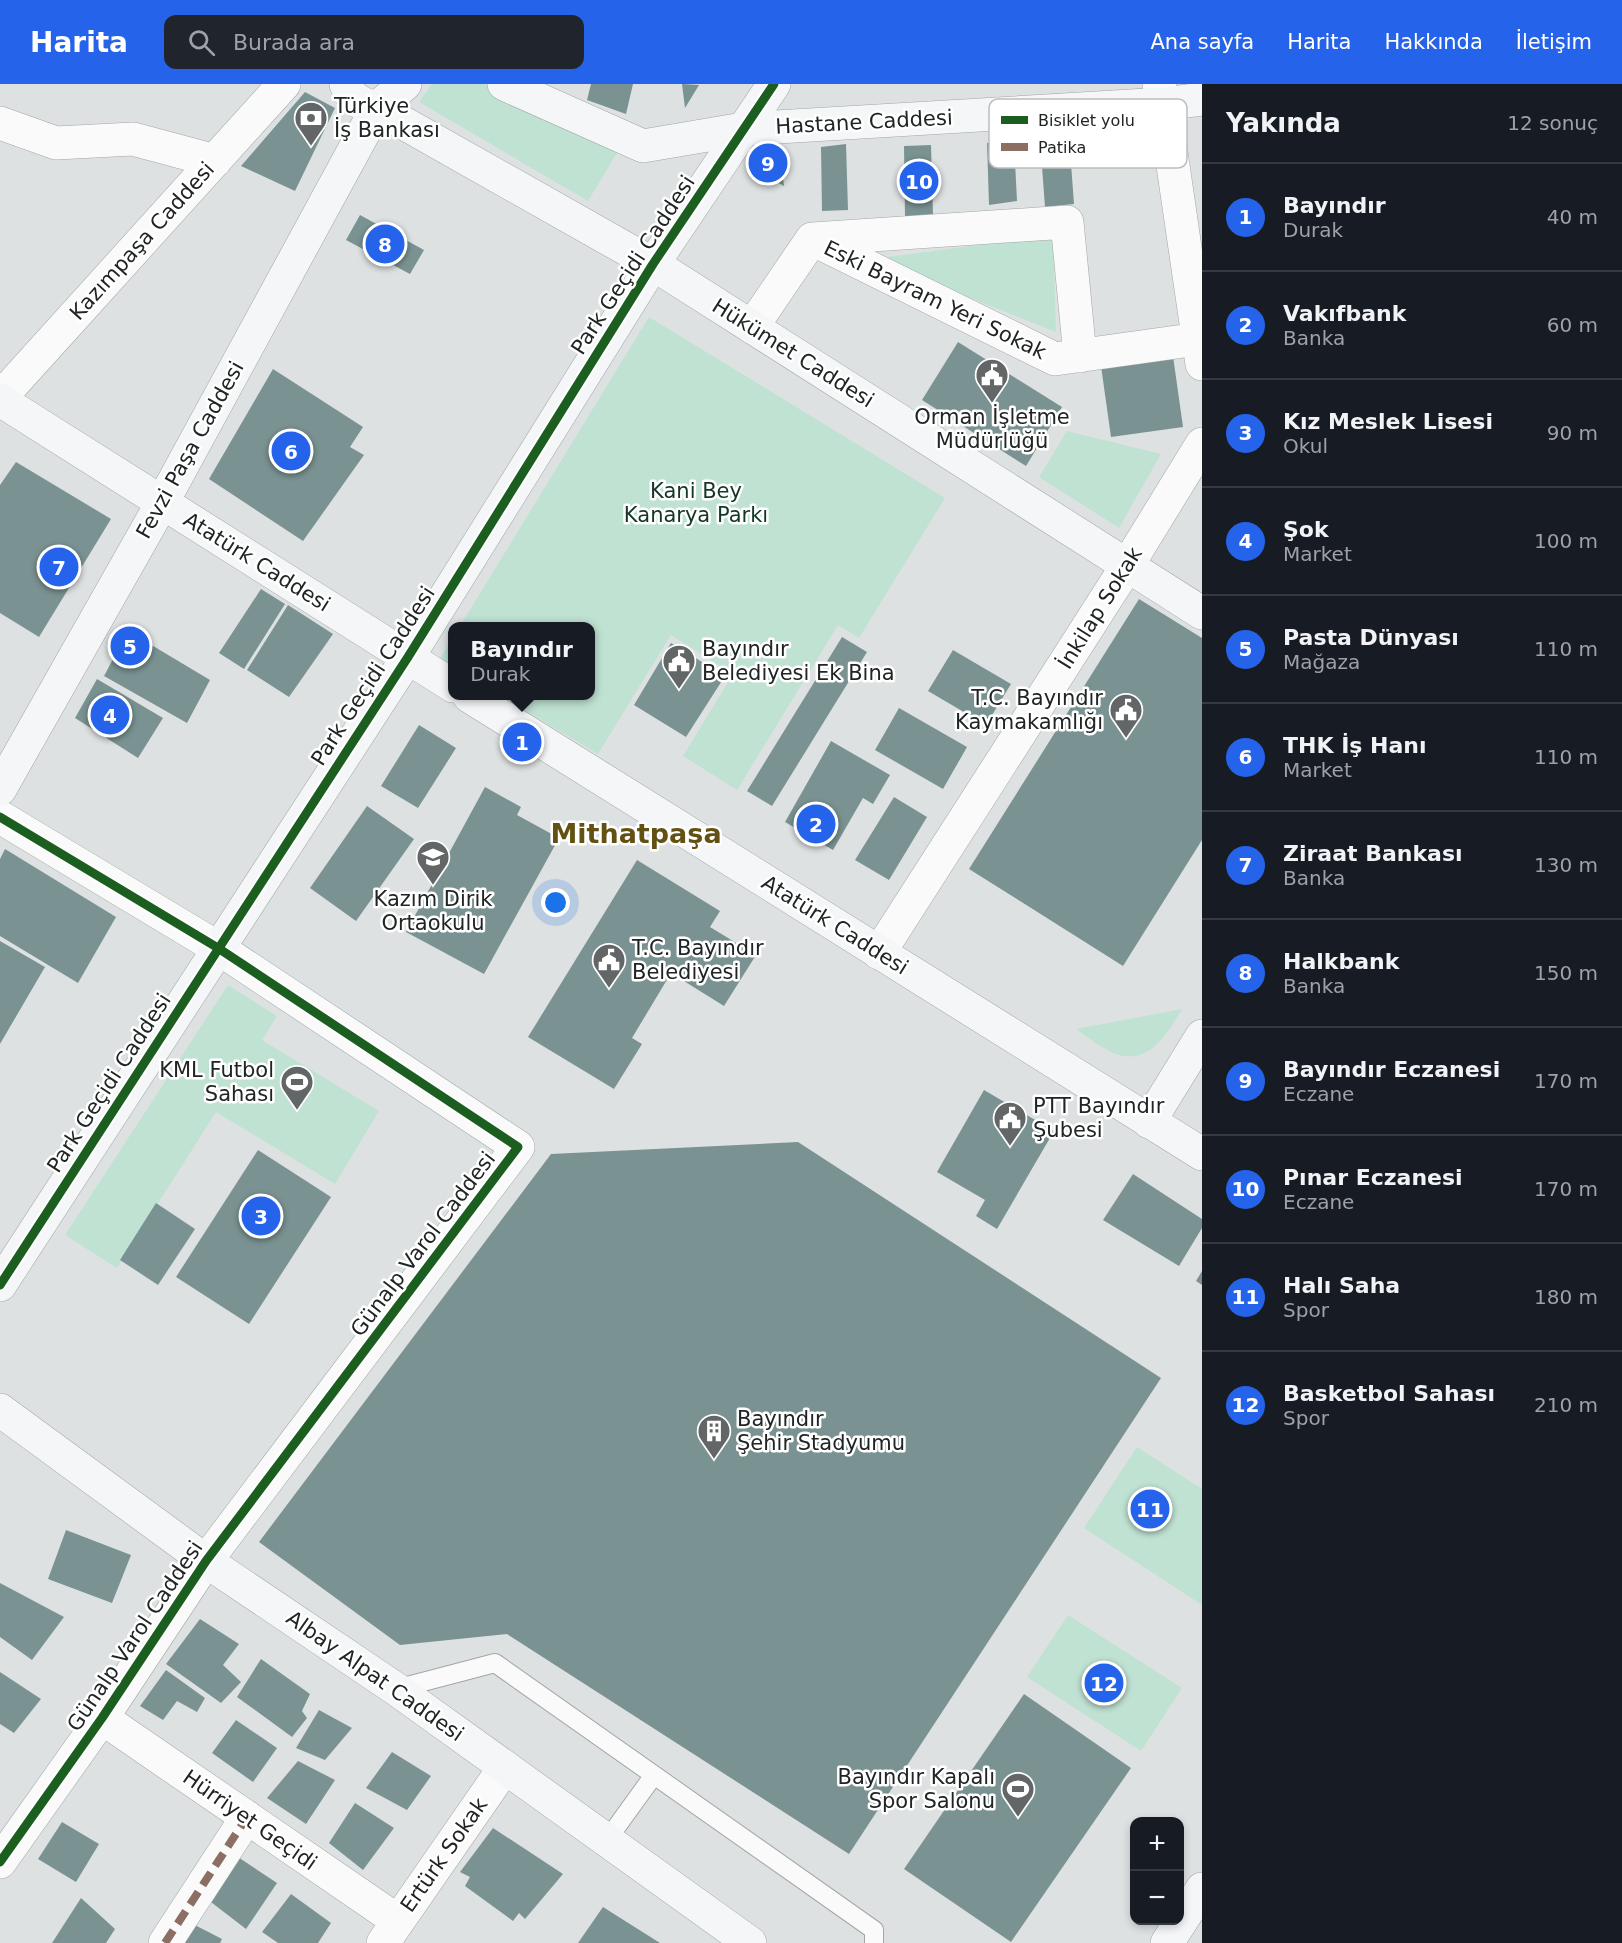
<!DOCTYPE html>
<html lang="tr">
<head>
<meta charset="utf-8">
<style>
  :root { --surface:#171b24; --page:#20242c; --text:#f1f3f6; --muted:#9ea1a6; --line:#363941; --accent:#2563eb }
  body { margin:0; font-family:"DejaVu Sans",sans-serif; background:var(--page); color:var(--text) }
  .controls { position:absolute; right:18px; bottom:18px; display:grid; overflow:hidden; border-radius:12px; box-shadow:0 3px 9px #0003 }
  .controls button { width:54px; height:54px; display:grid; place-items:center; padding:0; border:0; border-bottom:2px solid var(--line); background:var(--surface); color:var(--text); font:30px sans-serif }
  .you { position:absolute; left:556px; top:819px; width:21px; height:21px; margin:-15px; border:4px solid #fff; border-radius:50%; background:#1a73e8; box-shadow:0 0 0 9px #1a73e833 }
  .badge { display:grid; place-items:center; width:39px; height:39px; border-radius:50%; background:var(--accent); color:#fff; font-size:20px; font-weight:700 }
  .pin { position:absolute; translate:-50% -50%; border:3px solid #fff; box-shadow:0 2px 6px #0006 }
  .popup { position:absolute; left:448px; top:538px; width:147px; height:78px; box-sizing:border-box; display:grid; place-content:center; border-radius:12px; background:var(--surface); filter:drop-shadow(0 2px 4px #0005); font-size:20px; white-space:nowrap; color:var(--muted) }
  .popup b { font-size:22px; color:var(--text) }
  .popup::after { content:''; position:absolute; left:50%; top:100%; margin-left:-12px; border:12px solid transparent; border-top-color:var(--surface) }
  .list { margin:0; padding:0; list-style:none }
  h2 { display:flex; justify-content:space-between; align-items:center; height:78px; margin:0; padding:0 24px; font-size:26px }
  h2 small { font-size:20px; font-weight:400; color:var(--muted) }
  .list li { display:grid; grid-template-columns:39px 1fr auto; gap:18px; align-items:center; box-sizing:border-box; height:108px; padding:0 24px; border-top:2px solid var(--line) }
  .list b { display:block; font-size:22px; white-space:nowrap }
  .list p { margin:0; font-size:20px; white-space:nowrap; color:var(--muted) }
  .list em { font-size:20px; font-style:normal; color:var(--muted) }
  .icon { flex:none; width:33px; height:33px; fill:none; stroke:currentColor; stroke-width:2; stroke-linecap:round; stroke-linejoin:round }
  .map { position:relative; flex:none; width:1202px; height:1859px; overflow:hidden }
  header { display:flex; align-items:center; gap:36px; box-sizing:border-box; height:84px; padding:0 30px; background:var(--accent); color:#fff }
  header strong { font-size:28px }
  nav { display:flex; gap:33px; margin-inline-start:auto; font-size:21px }
  .search { width:420px; height:54px; background:var(--page); display:flex; align-items:center; gap:15px; box-sizing:border-box; padding:0 21px; border-radius:12px; color:var(--muted); font-size:22px }
  main { display:flex }
  aside { flex:1; background:var(--surface) }
  .map>svg:first-child { display:block }
  .green { fill:#c0e2d3 }
  .building { fill:#7a9392 }
  .lines { fill:none; stroke-linecap:round; stroke-linejoin:round }
  .lane-casing { stroke:#a3a5a6; stroke-width:20 }
  .street-casing { stroke:#a3a5a6; stroke-width:34 }
  .secondary-casing { stroke:#a3a5a6; stroke-width:34 }
  .lane { stroke:#fafafb; stroke-width:18 }
  .street { stroke:#fafafb; stroke-width:33 }
  .secondary { stroke:#f4f6f7; stroke-width:33 }
  .quiet { stroke:#8d6e63; stroke-width:8; stroke-dasharray:15 8; stroke-linecap:butt }
  .cycleway-casing { stroke:#fff; stroke-width:13 }
  .cycleway { stroke:#1b5e20; stroke-width:9 }
  .labels { text-anchor:middle; dominant-baseline:central; stroke-width:5; stroke-linejoin:round; paint-order:stroke }
  .poi-label { font-size:21px; fill:#212424; stroke:#fff; text-anchor:start }
  .street-label { font-size:21px; fill:#212424; stroke:#fff }
  .park-label { font-size:21px; fill:#143729; stroke:#fff }
  .district-label { font-size:27px; font-weight:bold; fill:#635114; stroke:#fff }
  .key { fill:#fff; stroke:#bcbdbd; stroke-width:1.5 }
  .key-label { font-size:16px; fill:#212424 }
</style>
</head>
<body>
<header>
<strong>Harita</strong>
<div class="search"><svg class="icon" aria-label="search" viewBox="0 0 24 24"><circle cx="10" cy="10" r="6"/><path d="M15 15l6 6"/></svg>Burada ara</div>
<nav><a>Ana sayfa</a><a>Harita</a><a>Hakkında</a><a>İletişim</a></nav>
</header>
<main>
<div class="map">
<svg width="1202" height="1859" viewBox="0 0 1202 1859">
  <rect width="100%" height="100%" fill="#dee1e2"/>
  <path class="green" d="M432,0H485L620,64L588,117L419,18Z
    M1053,151L1056,248L872,175Z
    M649,233L945,414L859,554L838,541L737,706L683,672L733,590L671,551L598,670L501,612H591V542H460Z
    M1067,347L1161,370L1119,444L1039,393Z
    M453,553V582L440,574Z
    M228,901L277,932L262,956L379,1027L335,1100L216,1028L117,1184L65,1151Z
    M1182,925C1167,951 1146,985 1111,968C1099,962 1087,953 1076,945Z
    M1137,1363L1202,1405V1521L1084,1444Z
    M1068,1531L1182,1604L1141,1667L1027,1593Z"/>
  <path class="building" d="M591,0H633L626,30L587,16Z
    M682,0L699,1L685,24Z
    M305,8L335,24L295,107L241,82Z
    M1069,53L1074,120L1045,123L1040,56Z
    M1014,57L1017,117L989,121L987,59Z
    M846,60L848,126L822,127L821,63Z
    M931,61L933,131L905,133L904,62Z
    M779,62L784,102L747,81L756,65Z
    M360,131L424,166L410,190L346,156Z
    M958,258L1062,323L1026,382L922,316Z
    M1173,272L1183,343L1111,353L1101,282Z
    M273,285L363,343L350,363L364,371L303,457L209,395Z
    M16,378L111,435L39,553L0,529V401Z
    M261,505L285,520L244,585L219,569Z
    M1139,515L1202,554V756L1123,882L969,785Z
    M288,521L333,550L289,613L247,586Z
    M128,547L210,596L187,639L104,592Z
    M842,553L867,568L772,722L747,707Z
    M671,559L725,592L686,653L634,621Z
    M953,566L1011,600L986,641L928,607Z
    M97,595L163,634L138,674L75,634Z
    M899,624L967,663L943,705L875,666Z
    M419,641L456,664L418,724L381,702Z
    M831,657L890,691L873,720L863,714L833,766L785,738Z
    M485,703L521,723L517,731L559,754L484,890L406,848Z
    M894,713L927,733L889,796L855,776Z
    M367,722L414,755L356,837L310,804Z
    M5,765L116,833L78,899L0,852V775Z
    M637,776L720,827L710,843L756,871L724,922L671,889L632,954L642,960L614,1005L528,953Z
    M0,857L45,883L0,960Z
    M984,1006L1054,1047L997,1145L976,1132L985,1116L937,1088Z
    M798,1058L1161,1294L849,1770L507,1550L400,1561L259,1458L551,1070Z
    M258,1066L331,1113L249,1240L176,1193Z
    M1133,1090L1202,1135V1144L1179,1182L1103,1136Z
    M156,1119L195,1145L158,1201L120,1176Z
    M1202,1187V1201L1196,1197Z
    M66,1446L131,1471L112,1519L48,1495Z
    M0,1499L64,1533L32,1576L0,1553Z
    M200,1535L239,1560L223,1581L241,1598L221,1619L166,1580Z
    M261,1575L310,1610L302,1627L307,1634L292,1653L237,1613Z
    M166,1586L205,1614L197,1628L177,1617L163,1636L140,1622Z
    M0,1588L41,1615L14,1649L0,1640Z
    M1024,1610L1131,1684L1011,1858L904,1785Z
    M319,1626L352,1644L325,1676L296,1664Z
    M236,1636L277,1664L253,1698L212,1669Z
    M392,1668L431,1692L407,1726L366,1704Z
    M298,1677L335,1696L306,1740L267,1714Z
    M355,1719L394,1744L363,1786L329,1759Z
    M62,1738L99,1760L76,1798L38,1775Z
    M493,1744L563,1790L525,1835L519,1829L513,1837L465,1802L470,1793L460,1788Z
    M235,1771L277,1799L246,1845L207,1815Z
    M291,1810L331,1839L318,1859H278L262,1848Z
    M81,1814L115,1845L106,1859H52Z
    M603,1823L660,1859H578Z
    M187,1837L222,1855L220,1859H174Z"/>
  <g class="lines">
    <g class="lane-casing">
      <path id="lane" d="M396,1605L495,1579L874,1846V1859
        M607,1756L654,1691"/>
    </g>
    <g class="street-casing">
      <path id="street" d="M1159,0L1164,20L1202,280
        M0,39L56,59L133,55L215,77
        M813,155L1067,138L1080,272
        M752,243L812,155L1055,275L1198,255
        M0,314L284,0
        M0,733L218,864L518,1063L206,1477L102,1634L0,1778
        M879,869L1127,482L1202,360
        M102,1634L398,1837
        M165,1859L247,1733
        M383,1859L505,1683"/>
    </g>
    <g class="secondary-casing">
      <path id="secondary" d="M346,0C351,16 361,20 377,24L653,180L1202,529
        M504,0L643,62L743,45L1164,20L1202,15
        M0,316L453,602
        M469,612L1202,1070
        M0,705L162,419L377,24L405,0
        M1149,1038L1202,952
        M0,1201L408,573L653,180L774,0
        M0,1326L206,1477L396,1605L750,1859
        M1167,1859L1202,1805"/>
    </g>
    <use href="#lane" class="lane"/>
    <use href="#street" class="street"/>
    <use href="#secondary" class="secondary"/>
    <path class="quiet" d="M165,1859L247,1733"/>
    <g class="cycleway-casing">
      <path id="cycleway" d="M0,733L218,864L518,1063L206,1477L102,1634L0,1778
        M0,1201L408,573L653,180L774,0"/>
    </g>
    <use href="#cycleway" class="cycleway"/>
  </g>
  <defs>
    <g id="bank-pin" transform="scale(1.725)"><path d="M0 17L-7.5 6A9.5 9.5 0 1 1 7.5 6Z" fill="#636666" stroke="#fff"/><path d="M-6-4H6V4H-6ZM0-2.3a2.3 2.3 0 1 0 0 4.6a2.3 2.3 0 1 0 0-4.6Z" fill="#fff"/></g>
    <g id="civic-pin" transform="scale(1.725)"><path d="M0 17L-7.5 6A9.5 9.5 0 1 1 7.5 6Z" fill="#636666" stroke="#fff"/><path d="M-.6-6.5H3V-4.5H.6V-3L4-1V1h2V6H-6V1h2V-1L-.6-3ZM-1.2 2.5V6h2.4V2.5Z" fill="#fff"/></g>
    <g id="school-pin" transform="scale(1.725)"><path d="M0 17L-7.5 6A9.5 9.5 0 1 1 7.5 6Z" fill="#636666" stroke="#fff"/><path d="M0-5L7-2L0 1L-7-2ZM-4 1L0 2.5L4 1V4Q0 6-4 4Z" fill="#fff"/></g>
    <g id="stadium-pin" transform="scale(1.725)"><path d="M0 17L-7.5 6A9.5 9.5 0 1 1 7.5 6Z" fill="#636666" stroke="#fff"/><path d="M0-5a6.5 5 0 1 0 0 10a6.5 5 0 1 0 0-10ZM-3.5-1.8h7v3.6h-7Z" fill="#fff"/></g>
    <g id="building-pin" transform="scale(1.725)"><path d="M0 17L-7.5 6A9.5 9.5 0 1 1 7.5 6Z" fill="#636666" stroke="#fff"/><path d="M-4-6H4V6H1V3H-1V6H-4ZM-2.5-4.3h1.7v1.8h-1.7ZM.8-4.3h1.7v1.8H.8ZM-2.5-1h1.7V.8h-1.7ZM.8-1h1.7V.8H.8Z" fill="#fff"/></g>
  </defs>
  <g fill-rule="evenodd">
    <use href="#bank-pin" x="311" y="34"/>
    <use href="#civic-pin" x="992" y="291"/>
    <use href="#civic-pin" x="679" y="577"/>
    <use href="#civic-pin" x="1126" y="626"/>
    <use href="#school-pin" x="433" y="773"/>
    <use href="#civic-pin" x="609" y="876"/>
    <use href="#stadium-pin" x="297" y="998"/>
    <use href="#civic-pin" x="1010" y="1034"/>
    <use href="#building-pin" x="714" y="1347"/>
    <use href="#stadium-pin" x="1018" y="1705"/>
  </g>
  <g class="labels">
    <g class="poi-label">
      <text x="334" y="22">Türkiye<tspan x="334" dy="24">İş Bankası</tspan></text>
      <text x="992" y="333" text-anchor="middle">Orman İşletme<tspan x="992" dy="24">Müdürlüğü</tspan></text>
      <text x="702" y="565">Bayındır<tspan x="702" dy="24">Belediyesi Ek Bina</tspan></text>
      <text x="1103" y="614" text-anchor="end">T.C. Bayındır<tspan x="1103" dy="24">Kaymakamlığı</tspan></text>
      <text x="433" y="815" text-anchor="middle">Kazım Dirik<tspan x="433" dy="24">Ortaokulu</tspan></text>
      <text x="632" y="864">T.C. Bayındır<tspan x="632" dy="24">Belediyesi</tspan></text>
      <text x="274" y="986" text-anchor="end">KML Futbol<tspan x="274" dy="24">Sahası</tspan></text>
      <text x="1033" y="1022">PTT Bayındır<tspan x="1033" dy="24">Şubesi</tspan></text>
      <text x="737" y="1335">Bayındır<tspan x="737" dy="24">Şehir Stadyumu</tspan></text>
      <text x="995" y="1693" text-anchor="end">Bayındır Kapalı<tspan x="995" dy="24">Spor Salonu</tspan></text>
    </g>
    <g class="street-label">
      <text transform="translate(864 38) rotate(-3)">Hastane Caddesi</text>
      <text transform="translate(142 157) rotate(-48)">Kazımpaşa Caddesi</text>
      <text transform="translate(633 181) rotate(-57)">Park Geçidi Caddesi</text>
      <text transform="translate(935 216) rotate(26)">Eski Bayram Yeri Sokak</text>
      <text transform="translate(793 269) rotate(32)">Hükümet Caddesi</text>
      <text transform="translate(190 366) rotate(-61)">Fevzi Paşa Caddesi</text>
      <text transform="translate(257 478) rotate(32)">Atatürk Caddesi</text>
      <text transform="translate(1100 524) rotate(-58)">İnkilap Sokak</text>
      <text transform="translate(373 592) rotate(-57)">Park Geçidi Caddesi</text>
      <text transform="translate(835 841) rotate(32)">Atatürk Caddesi</text>
      <text transform="translate(109 999) rotate(-57)">Park Geçidi Caddesi</text>
      <text transform="translate(423 1160) rotate(-53)">Günalp Varol Caddesi</text>
      <text transform="translate(135 1552) rotate(-56)">Günalp Varol Caddesi</text>
      <text transform="translate(375 1592) rotate(35)">Albay Alpat Caddesi</text>
      <text transform="translate(250 1736) rotate(35)">Hürriyet Geçidi</text>
      <text transform="translate(444 1771) rotate(-55)">Ertürk Sokak</text>
    </g>
    <g class="park-label">
      <text x="696" y="407">Kani Bey<tspan x="696" dy="24">Kanarya Parkı</tspan></text>
    </g>
    <g class="district-label">
      <text x="636" y="749">Mithatpaşa</text>
    </g>
  </g>
  <rect x="989" y="15" width="198" height="69" rx="9" class="key"/>
  <rect x="1001" y="32" width="27" height="8" fill="#1b5e20"/>
  <rect x="1001" y="59" width="27" height="8" fill="#8d6e63"/>
  <g class="key-label">
    <text x="1038" y="42">Bisiklet yolu</text>
    <text x="1038" y="69">Patika</text>
  </g>
</svg>
<div class="controls">
<button>+</button>
<button>−</button>
</div>
<div class="you"></div>
<div class="pin badge" style="left:522px;top:658px">1</div>
<div class="popup"><b>Bayındır</b>Durak</div>
<div class="pin badge" style="left:816px;top:740px">2</div>
<div class="pin badge" style="left:261px;top:1132px">3</div>
<div class="pin badge" style="left:110px;top:631px">4</div>
<div class="pin badge" style="left:130px;top:562px">5</div>
<div class="pin badge" style="left:291px;top:367px">6</div>
<div class="pin badge" style="left:59px;top:483px">7</div>
<div class="pin badge" style="left:385px;top:160px">8</div>
<div class="pin badge" style="left:768px;top:79px">9</div>
<div class="pin badge" style="left:919px;top:97px">10</div>
<div class="pin badge" style="left:1150px;top:1425px">11</div>
<div class="pin badge" style="left:1104px;top:1599px">12</div>
</div>
<aside>
<h2>Yakında<small>12 sonuç</small></h2>
<ul class="list">
<li><span class="badge">1</span><div><b>Bayındır</b><p>Durak</p></div><em>40 m</em></li>
<li><span class="badge">2</span><div><b>Vakıfbank</b><p>Banka</p></div><em>60 m</em></li>
<li><span class="badge">3</span><div><b>Kız Meslek Lisesi</b><p>Okul</p></div><em>90 m</em></li>
<li><span class="badge">4</span><div><b>Şok</b><p>Market</p></div><em>100 m</em></li>
<li><span class="badge">5</span><div><b>Pasta Dünyası</b><p>Mağaza</p></div><em>110 m</em></li>
<li><span class="badge">6</span><div><b>THK İş Hanı</b><p>Market</p></div><em>110 m</em></li>
<li><span class="badge">7</span><div><b>Ziraat Bankası</b><p>Banka</p></div><em>130 m</em></li>
<li><span class="badge">8</span><div><b>Halkbank</b><p>Banka</p></div><em>150 m</em></li>
<li><span class="badge">9</span><div><b>Bayındır Eczanesi</b><p>Eczane</p></div><em>170 m</em></li>
<li><span class="badge">10</span><div><b>Pınar Eczanesi</b><p>Eczane</p></div><em>170 m</em></li>
<li><span class="badge">11</span><div><b>Halı Saha</b><p>Spor</p></div><em>180 m</em></li>
<li><span class="badge">12</span><div><b>Basketbol Sahası</b><p>Spor</p></div><em>210 m</em></li>
</ul>
</aside>
</main>
</body>
</html>
